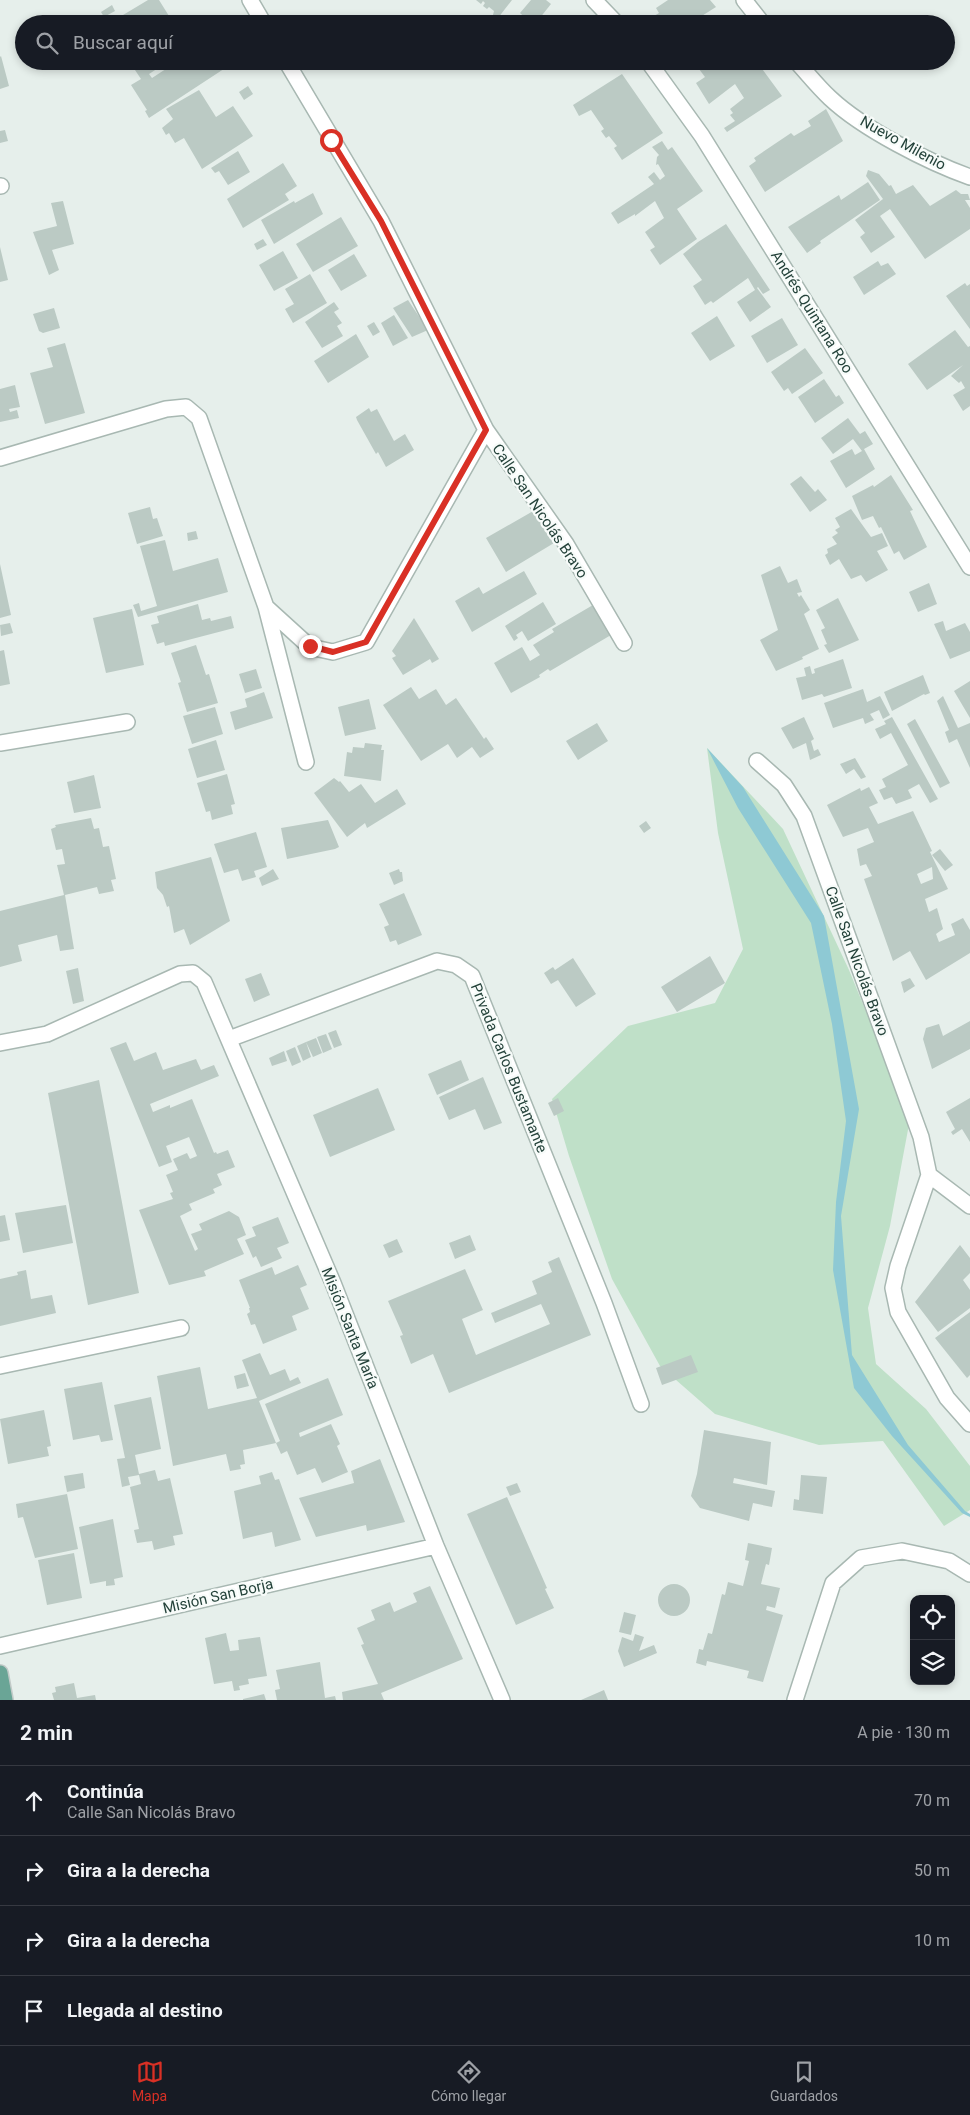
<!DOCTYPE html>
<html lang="es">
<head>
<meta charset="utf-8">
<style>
  :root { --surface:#171b24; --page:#242831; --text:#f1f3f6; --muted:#9ea1a6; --line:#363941; --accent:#d93025 }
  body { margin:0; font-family:Roboto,sans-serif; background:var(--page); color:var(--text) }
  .controls { position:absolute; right:15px; bottom:15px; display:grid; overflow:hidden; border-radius:10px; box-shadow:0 2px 8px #0003 }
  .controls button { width:45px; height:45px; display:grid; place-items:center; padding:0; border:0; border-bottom:1px solid var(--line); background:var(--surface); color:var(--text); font:25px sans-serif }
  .stop { position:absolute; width:15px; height:15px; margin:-11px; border:4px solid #d93025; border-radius:50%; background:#fff }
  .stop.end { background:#d93025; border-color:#fff; box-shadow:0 1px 5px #0008 }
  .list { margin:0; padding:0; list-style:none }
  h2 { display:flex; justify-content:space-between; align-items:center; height:65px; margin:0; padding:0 20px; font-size:21px }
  h2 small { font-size:16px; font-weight:400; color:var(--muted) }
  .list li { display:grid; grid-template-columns:32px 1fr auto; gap:15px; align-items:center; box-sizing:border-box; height:70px; padding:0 20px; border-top:1px solid var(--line) }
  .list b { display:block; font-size:19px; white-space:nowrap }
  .list p { margin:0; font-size:16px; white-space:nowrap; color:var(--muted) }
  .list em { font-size:16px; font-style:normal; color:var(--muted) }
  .icon { flex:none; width:28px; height:28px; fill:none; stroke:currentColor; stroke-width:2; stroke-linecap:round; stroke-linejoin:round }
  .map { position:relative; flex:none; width:970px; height:1700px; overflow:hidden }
  .search { position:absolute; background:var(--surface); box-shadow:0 2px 8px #0003; left:15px; right:15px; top:15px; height:55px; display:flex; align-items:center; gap:12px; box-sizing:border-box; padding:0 18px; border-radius:28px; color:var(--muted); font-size:19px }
  .sheet { height:345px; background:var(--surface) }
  nav { display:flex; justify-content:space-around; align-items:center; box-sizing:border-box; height:70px; border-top:1px solid var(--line); background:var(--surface); font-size:14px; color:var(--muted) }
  nav a { display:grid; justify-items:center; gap:2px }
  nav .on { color:var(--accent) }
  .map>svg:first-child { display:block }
  .green { fill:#bfe0c8 }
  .water { fill:#8ec9d4 }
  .building { fill:#bbcac4; fill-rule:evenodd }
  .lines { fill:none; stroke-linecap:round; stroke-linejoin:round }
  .minor-casing { stroke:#a8b8b2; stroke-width:18 }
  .major-casing { stroke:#c2cac8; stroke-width:18 }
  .minor { stroke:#fff; stroke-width:15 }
  .major { stroke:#6aa596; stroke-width:15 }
  .route { stroke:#d93025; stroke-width:6 }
  .labels { text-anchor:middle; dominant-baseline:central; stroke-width:4.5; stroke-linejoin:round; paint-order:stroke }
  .street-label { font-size:15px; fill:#24423a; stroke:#f7fbf9 }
</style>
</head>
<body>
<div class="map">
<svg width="970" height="1700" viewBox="0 0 970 1700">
  <rect width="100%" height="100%" fill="#e6efeb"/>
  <path class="green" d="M707,748L783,829L849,970L910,1119L890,1226L868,1308L876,1364L926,1409L970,1466V1510L944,1526L883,1441L819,1445L715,1414L660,1366L612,1279L569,1156L552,1099L628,1026L715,1003L743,949L718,833Z"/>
  <path class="water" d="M707,748L743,787L824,916L859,1109L841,1216L852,1355L908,1445L965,1511L970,1514V1517L962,1513L892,1436L854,1388L833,1270L836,1202L846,1121L832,1024L811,923L738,808Z"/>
  <path class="building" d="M148,0H159L169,16L157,24H108Z
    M476,0H512L498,18L493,15L494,11L489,7L487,9L483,6L485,3L483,1L481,4Z
    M531,0H546L551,4L535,24H532L520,13Z
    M668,0H710L716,7L689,24H653L649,19L659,13L656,8Z
    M112,5L115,11L104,17L101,12Z
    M1,56L9,86L0,89V57Z
    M129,61H169L149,74L152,78L175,63L173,61L206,63L236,61L149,118L145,111L147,110L131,85L141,79Z
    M710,61H749L755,69L760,66L782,96L727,132L724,128L735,121L730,115L733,113L730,109L744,98L735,84L709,104L696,83L705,77L699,69Z
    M622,74L663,133L622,160L614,148L617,146L609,136L606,138L601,131L604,129L591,110L579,116L573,105Z
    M248,86L253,94L244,100L239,92Z
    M199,90L216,117L233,106L253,136L202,169L184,138L175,143L169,133L166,135L162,128L173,119L166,109Z
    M826,109L843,141L765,192L749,166L756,161L754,158L791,133L794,136L811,126L808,121Z
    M5,130L8,141L0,143V131Z
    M662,141L668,150L672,147L703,191L677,209L697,239L660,265L650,250L655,247L645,232L664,218L655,201L635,216V214L618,224L611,213L654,184L648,177L654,172L660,180L665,176L658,164L656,165L657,157L659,155L652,147Z
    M238,151L250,172L228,185L219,171L215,173L211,168Z
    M283,163L297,186L285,194L289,200L243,228L227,199Z
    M868,170L879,174L889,186L891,185L896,194L913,185L930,206L956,190L961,194H968L970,200H965L970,208V229L925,259L890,209L880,216L895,237L871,253L860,237L865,233L855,220L883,199L866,176Z
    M868,182L880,200L820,241L821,243L807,253L788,227L839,195L841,200Z
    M313,193L323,214L274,244L261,220L294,201L295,203Z
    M63,201L74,244L52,250L59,270L49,275L33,232L57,226L51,203Z
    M341,217L358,246L313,272L296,244Z
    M726,224L770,290L763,294L758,287L757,288L771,307L750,322L737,302L755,290L748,278L713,303L711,301L705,305L693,286L702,280L683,254L698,242Z
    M263,239L267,245L257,250L254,244Z
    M0,247L8,280L0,282Z
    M283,251L298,278L274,291L259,265Z
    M354,254L367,276L341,291L328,270Z
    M878,261L881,266L888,263L896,274L864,295L853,277Z
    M310,274L327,303L293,323L285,309L294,304L285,289Z
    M965,283L967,286L970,284V329L946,296Z
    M408,300L428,330L412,337L393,308Z
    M334,302L339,309L334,312L342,323L337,326L343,336L322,348L305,322Z
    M54,308L60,328L43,333L39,331L33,314Z
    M394,315L408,338L393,346L381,323Z
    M717,316L735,346L710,361L691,333Z
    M782,318L798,345L767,363L751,336Z
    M374,322L380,332L373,336L367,326Z
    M955,330L968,347L970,346V406L963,411L953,395L965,388L961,381L959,383L951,376L963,365L927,390L908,364Z
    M356,334L369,357L328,383L314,361Z
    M65,343L85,413L45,424L30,373L53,367L47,348Z
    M805,348L823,373L792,394L788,388L784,391L771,372Z
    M824,379L836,397L839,395L844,403L815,423L798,397Z
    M15,385L20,407L9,409L10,412L17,410L19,418L0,422V389Z
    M369,408L371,412L377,409L394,441L405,434L414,450L386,467L378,452L376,454L357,420L356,417Z
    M848,418L860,434L865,431L873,444L864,449L875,469L846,488L830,461L852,449L855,455L862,451L853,439L833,454L821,438Z
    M891,475L913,510L910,511L927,547L904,560L899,551L894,554L881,527L879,528L873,516L862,520L852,496L873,485L874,487Z
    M801,476L815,492L818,489L827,500L810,512L790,484Z
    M150,507L153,519L157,518L163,536L137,544L128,513Z
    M851,509L871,537L882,533L888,546L877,551L888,570L866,582L861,575L851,579L839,559L830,565L825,555L828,553L827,549L837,544L832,537L838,533L835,530L840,527L835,518Z
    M535,510L554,543L506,572L486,538Z
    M196,531L198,539L188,541L187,533Z
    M165,540L173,571L218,558L228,592L138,617L133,605L139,603L141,611L157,606L140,546Z
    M0,564L11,615L0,618Z
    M780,566L788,583L797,579L802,592L797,593L799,597L801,595L810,610L804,614L819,649L802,657L803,659L776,671L760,640L778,630L761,575Z
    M524,571L537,594L472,632L455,601L479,587L483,594Z
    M929,583L937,604L918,612L909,592Z
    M838,598L859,640L829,653L824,645L827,644L821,630L825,628L816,610Z
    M543,602L556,624L528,641L522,631L516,635L518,638L514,641L505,626Z
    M198,604L202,620L210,618L211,621L231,616L234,628L165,646L164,642L157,644L151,625L159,623L157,616Z
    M593,605L611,635L550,671L548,669L539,675L540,677L511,693L494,663L522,647L530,661L540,655L533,645L554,632L552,629Z
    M132,609L144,665L106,673L93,618Z
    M414,618L439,659L432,663L430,659L403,675L392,658L396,656L392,651Z
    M943,621L946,631L965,623L970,632V651L950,659L934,624Z
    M10,623L13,633L1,636L0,625Z
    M196,645L206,675L209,674L218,703L187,712L178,683L181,682L171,653Z
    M4,650L10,684L0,686V651Z
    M843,659L852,688L824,697L822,694L802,700L796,678L806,676L804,668L810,666L812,674L815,673L814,669Z
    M256,669L262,688L245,693L239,674Z
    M923,675L930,693L925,695L924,694L892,711L884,692Z
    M970,681V718L954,691Z
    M411,687L419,699L436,689L446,705L456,698L484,739L486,737L494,749L480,758L472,747L457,758L448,744L421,761L383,705Z
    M863,689L867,702L880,696L890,715L883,719L879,710L870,714L874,720L865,724L863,718L833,728L824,703Z
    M264,692L273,718L235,730L230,712L247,707L245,699Z
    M943,696L958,728L970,723V768L957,739L949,743L945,732L949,730L937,701Z
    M369,699L376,729L345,736L338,707Z
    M215,707L223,734L192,744L183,716Z
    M804,717L814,739L811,741L814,751L818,749L821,755L810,760L806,743L793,749L781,728Z
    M892,717L938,799L930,803L919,784L908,790L912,798L896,804L892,797L884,800L879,790L886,787L882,779L908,765L891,733L880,739L875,729L886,724L884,721Z
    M915,719L950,783L940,788L907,724Z
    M597,723L608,741L578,760L566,741Z
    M216,740L225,770L197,778L188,749Z
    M365,743L382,745L381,750H384L381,781L344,776L347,752L352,753L353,747L364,748Z
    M855,758L866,777L861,779L854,769L846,774L840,764Z
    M227,774L235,804L231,805L233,814L212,820L210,811L206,812L197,783Z
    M94,775L101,808L74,813L67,782Z
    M334,778L339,782L340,781L349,792L361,784L375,803L397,789L406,804L367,828L365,823L347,837L314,793Z
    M869,787L878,803L869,807L878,824L913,811L932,851L930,852L948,889L925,899L929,912L937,908L943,929L936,934L939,942L955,935L951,924L963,918L970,930V953L926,980L910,951L893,961L864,879L872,876L866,864L860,866L857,849L874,842L868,828L843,837L827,805L860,788L861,791ZM932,867L933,879L921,884L917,874Z
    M91,818L94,829L99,828L103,847L109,846L116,879L111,880L114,891L99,894L97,887L65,895L74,949L60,951L57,935L18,945L22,961L0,967V911L64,895L57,865L65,864L62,849L56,850L51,829L56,827L55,825Z
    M328,820L339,847L335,849L287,859L281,828Z
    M646,821L651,828L644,833L639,826Z
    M256,832L267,867L254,871L256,877L242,881L238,869L224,873L214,844Z
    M940,849L953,865L945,871L932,855Z
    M211,857L230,921L190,945L184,929L174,933L169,906L167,907L163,895L157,888L155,872Z
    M273,869L279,879L262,886L259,878Z
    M399,869L400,872H402L403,881L394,885L389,873Z
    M404,893L422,935L398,945L396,940L390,942L384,927L389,925L379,904Z
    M710,956L725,983L677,1012L661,987Z
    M573,958L596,994L576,1007L558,980L551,984L544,973L553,967L555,970Z
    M78,968L84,1001L73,1004L66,971Z
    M261,973L270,995L254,1002L245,979Z
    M910,978L915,986L904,993L901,982Z
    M970,1021V1049L932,1069L923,1039L926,1028L939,1024L943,1036Z
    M336,1030L342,1045L334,1048L328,1033Z
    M326,1034L332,1049L323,1053L317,1037Z
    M316,1038L322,1053L313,1057L306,1042Z
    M126,1042L134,1061L156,1052L163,1070L196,1059L201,1070L214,1065L219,1076L150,1104L153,1112L170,1105V1108L192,1099L214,1153L216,1152L217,1154L228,1150L235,1167L217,1174L222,1185L213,1189L215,1193L189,1204L192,1210L180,1216L195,1251L198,1249L191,1234L202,1230L199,1224L229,1211L239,1217L246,1235L237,1239L244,1254L204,1271L206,1276L169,1285L139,1210L173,1199L170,1193L173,1192L166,1175L178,1170L173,1159L187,1153L190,1159L197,1156L189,1137L166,1146L172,1162L159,1167L110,1048Z
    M306,1042L311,1057L303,1061L297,1046Z
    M295,1047L301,1062L292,1066L286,1051Z
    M284,1051L287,1061L272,1066L269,1058Z
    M461,1060L469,1080L437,1095L428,1074Z
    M483,1077L502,1123L484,1130L475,1109L449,1120L439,1097Z
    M99,1080L139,1293L88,1305L48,1093Z
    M378,1088L395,1130L330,1157L313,1115Z
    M558,1098L564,1111L554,1116L548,1103Z
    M970,1098V1142L962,1129L953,1135L951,1132L955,1129L946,1112Z
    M66,1205L73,1243L23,1253L15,1213Z
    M5,1215L10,1240L0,1242V1216Z
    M278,1217L289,1243L277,1248L282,1258L261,1267L256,1256L253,1258L245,1240L256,1236L252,1227Z
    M470,1235L476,1250L455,1259L449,1243Z
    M397,1239L403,1252L389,1258L383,1245Z
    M960,1245L970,1258V1273L963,1280L970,1290V1308L938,1332L915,1302Z
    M559,1257L591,1335L449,1393L433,1354L411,1364L400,1336L403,1335L388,1301L465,1269L483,1310L462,1319L476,1355L550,1324L541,1304L495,1323L491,1313L537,1294L532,1281L552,1272L548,1262Z
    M298,1265L307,1285L300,1288L309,1309L292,1316L297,1330L263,1344L255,1324L251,1325L247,1314L250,1312L249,1308H250L239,1280L272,1267L275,1275Z
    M26,1270L31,1299L52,1295L56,1313L0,1326V1279L18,1275L17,1272Z
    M970,1312V1375L967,1378L935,1338Z
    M260,1353L270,1375L285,1369L290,1381L298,1377L301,1383L259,1401L276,1443L280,1441L265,1404L328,1378L343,1415L299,1433L300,1437L331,1424L340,1444L337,1446L348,1472L322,1483L315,1468L297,1475L287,1451L281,1454L276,1443L243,1450L245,1464L240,1465L241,1469L230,1471L226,1454L173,1466L157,1376L200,1367L208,1409L257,1398L242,1360Z
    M691,1355L698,1372L662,1385L656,1368Z
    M245,1373L249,1386L237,1389L234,1376Z
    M102,1382L113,1440L101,1442L99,1435L73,1440L64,1389Z
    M151,1397L161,1449L135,1455L139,1474L155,1470L158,1481L170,1478L183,1534L173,1536L175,1545L154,1550L152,1541L137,1543L134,1530L139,1529L130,1487L141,1484L139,1475L128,1477L130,1485L122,1487L117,1459L125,1458L114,1405Z
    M44,1410L51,1446L47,1447L49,1456L8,1464L0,1419Z
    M704,1430L771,1442L767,1485L734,1478L733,1483L775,1491L772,1507L753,1503L749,1521L700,1508L691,1496L697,1474Z
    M380,1459L405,1522L367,1531L366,1525L316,1537L299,1498L354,1483L351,1471Z
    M272,1472L275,1480L279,1479L301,1540L275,1547L272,1532L243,1539L234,1491L261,1484L259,1476Z
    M83,1473L85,1488L67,1492L64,1476Z
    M801,1475L827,1477L823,1514L793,1510L794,1499L799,1500Z
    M517,1483L521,1492L510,1496L506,1487Z
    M67,1494L78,1549L35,1558L23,1517L18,1518L16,1504Z
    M507,1497L547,1588L545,1589L554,1608L516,1625L467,1514Z
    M113,1519L123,1577L114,1579L115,1585L106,1586V1581L90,1584L79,1527Z
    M748,1543L772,1548L769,1565L766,1564L761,1584L780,1588L775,1608L767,1606L766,1610L783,1615L763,1682L747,1678L749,1671L707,1661L706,1666L696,1663L699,1649L703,1650L708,1633L712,1634L722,1594L725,1595L728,1582L743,1586L749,1561L745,1560Z
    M74,1553L82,1598L47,1605L38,1560Z
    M658 1600a16 16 0 1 1 32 0a16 16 0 1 1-32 0Z
    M430,1586L463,1659L381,1693L384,1700H343L342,1692L378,1684L361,1645L364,1644L357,1628L375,1620L371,1610L390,1602L394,1612L417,1602L413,1593Z
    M624,1612L636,1615L631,1635L619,1632Z
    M226,1633L230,1651L239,1650L238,1640L260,1637L267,1676L248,1679L249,1684L239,1686L240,1690L234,1691L232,1681L214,1684L205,1638Z
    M635,1634L644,1637L639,1651L654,1645L657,1653L624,1667L618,1651L622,1637L633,1641Z
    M320,1662L325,1698L335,1696L336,1700H277L275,1690L280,1689L276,1670Z
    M74,1683L77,1698L95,1695L96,1700H54L52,1693L56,1692L55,1687Z
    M604,1690L608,1700H581Z
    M264,1694L266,1700H243V1699Z"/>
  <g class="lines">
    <g class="minor-casing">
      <path id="minor" d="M250,0L264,24
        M594,0L617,24
        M744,0L763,24
        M286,61L381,221L486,430L566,544L624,643
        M648,61L702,136L970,567
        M796,61C807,73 818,87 830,98C863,129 928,162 970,177
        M0,186H1
        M0,458L166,409L186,407L199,418L266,607L306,762
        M266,607L310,647L333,652L366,642L486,430
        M0,743L127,722
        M757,761L784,785L804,816L921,1137L929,1175
        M229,1039L437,961L456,965L472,976L604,1303L641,1404
        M0,1043L47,1034L180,974L193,973L204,982L333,1283L436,1546L502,1700
        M929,1175L898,1266L893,1288L898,1312L947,1398L970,1424
        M929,1175L970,1206
        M0,1366L181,1328
        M0,1646L436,1546
        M795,1700L833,1583L861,1558L902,1551L949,1561L970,1574"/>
    </g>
    <g class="major-casing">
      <path id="major" d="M0,1673L5,1700"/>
    </g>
    <use href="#minor" class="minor"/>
    <use href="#major" class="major"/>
  </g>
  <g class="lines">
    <path class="route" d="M310,646L333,652L366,642L486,430L381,221L331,140"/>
  </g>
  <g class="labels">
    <g class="street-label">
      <text transform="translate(903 143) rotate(29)">Nuevo Milenio</text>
      <text transform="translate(812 312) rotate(58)">Andrés Quintana Roo</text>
      <text transform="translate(540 511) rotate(56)">Calle San Nicolás Bravo</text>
      <text transform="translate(857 961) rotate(70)">Calle San Nicolás Bravo</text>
      <text transform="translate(509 1068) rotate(68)">Privada Carlos Bustamante</text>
      <text transform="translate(350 1328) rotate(68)">Misión Santa María</text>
      <text transform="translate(218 1596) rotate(-13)">Misión San Borja</text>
    </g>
  </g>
</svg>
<div class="controls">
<button><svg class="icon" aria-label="locate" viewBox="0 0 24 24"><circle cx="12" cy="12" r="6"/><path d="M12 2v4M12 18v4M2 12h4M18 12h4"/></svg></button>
<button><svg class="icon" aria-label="layers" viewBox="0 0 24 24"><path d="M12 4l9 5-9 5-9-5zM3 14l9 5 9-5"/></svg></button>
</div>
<div class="stop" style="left:331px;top:140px"></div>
<div class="stop end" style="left:310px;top:646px"></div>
<div class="search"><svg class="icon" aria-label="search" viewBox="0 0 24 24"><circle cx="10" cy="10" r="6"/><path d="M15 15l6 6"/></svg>Buscar aquí</div>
</div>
<section class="sheet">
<h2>2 min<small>A pie · 130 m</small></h2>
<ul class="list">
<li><svg class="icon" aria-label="ahead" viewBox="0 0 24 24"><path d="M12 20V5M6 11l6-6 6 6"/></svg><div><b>Continúa</b><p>Calle San Nicolás Bravo</p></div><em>70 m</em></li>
<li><svg class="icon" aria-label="right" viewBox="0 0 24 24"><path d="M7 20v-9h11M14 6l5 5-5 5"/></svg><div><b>Gira a la derecha</b></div><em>50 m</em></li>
<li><svg class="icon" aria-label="right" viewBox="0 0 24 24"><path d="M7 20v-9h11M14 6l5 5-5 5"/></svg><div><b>Gira a la derecha</b></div><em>10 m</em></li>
<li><svg class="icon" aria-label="arrive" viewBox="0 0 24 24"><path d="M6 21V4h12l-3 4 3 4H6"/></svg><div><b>Llegada al destino</b></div></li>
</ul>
</section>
<nav>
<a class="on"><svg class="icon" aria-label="map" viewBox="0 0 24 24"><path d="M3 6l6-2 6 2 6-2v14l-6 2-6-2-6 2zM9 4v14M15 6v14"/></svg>Mapa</a>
<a><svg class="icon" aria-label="directions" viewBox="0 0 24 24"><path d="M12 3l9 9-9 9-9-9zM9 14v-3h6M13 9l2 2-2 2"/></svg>Cómo llegar</a>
<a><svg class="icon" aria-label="saved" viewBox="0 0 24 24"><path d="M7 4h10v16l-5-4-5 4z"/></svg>Guardados</a>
</nav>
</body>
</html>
